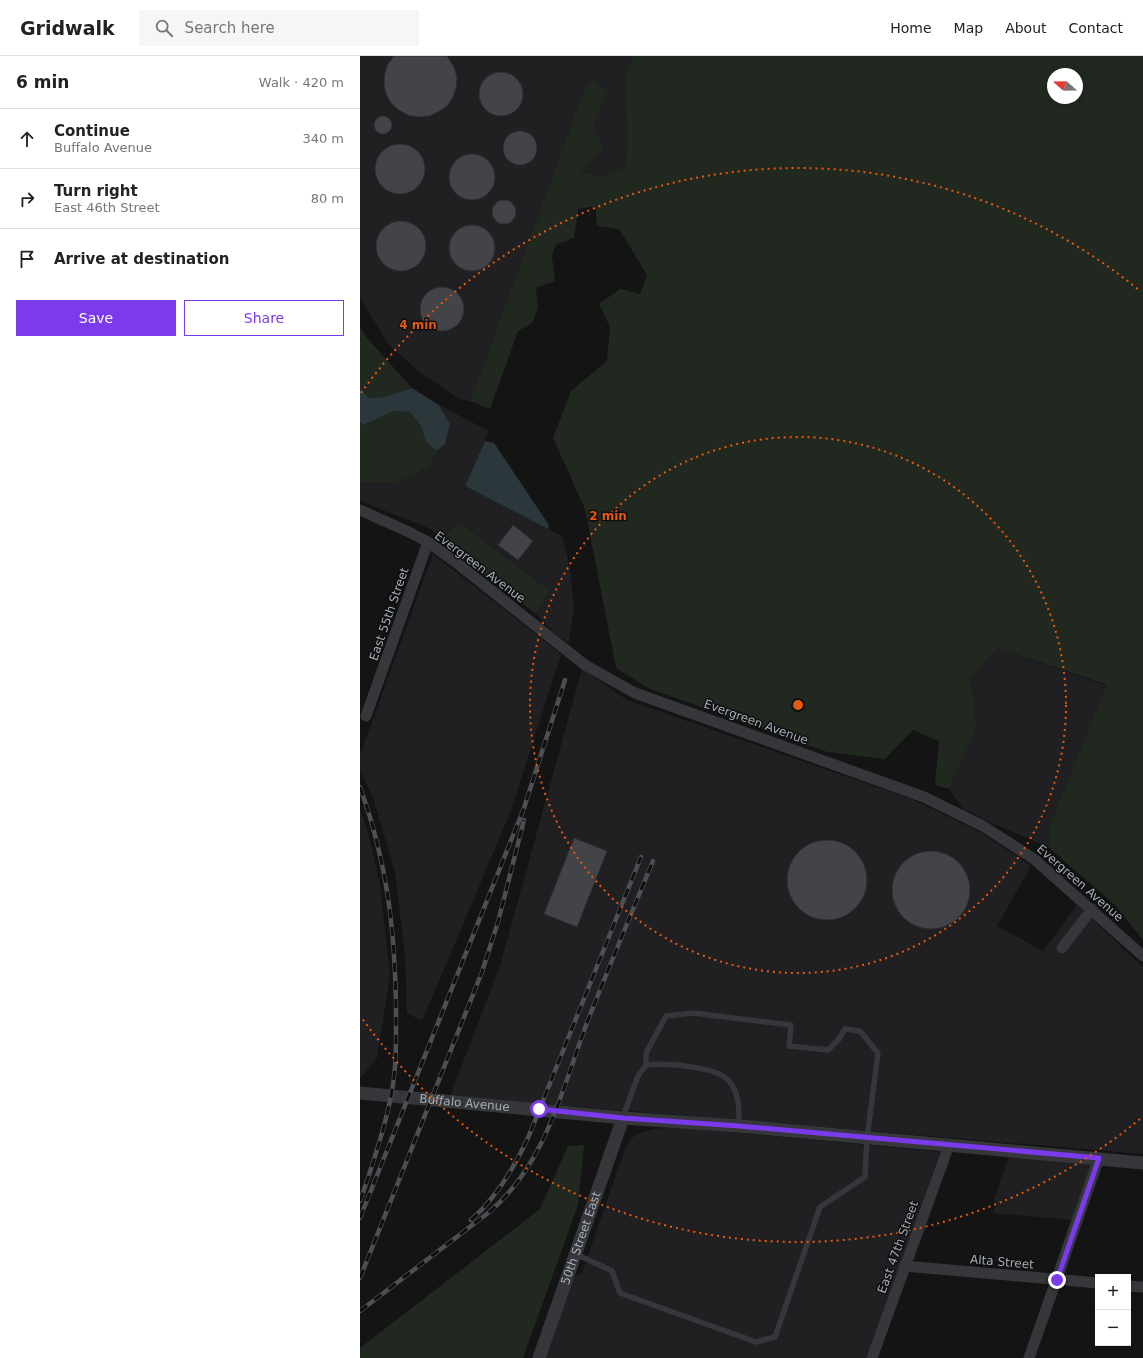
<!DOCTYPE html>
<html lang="en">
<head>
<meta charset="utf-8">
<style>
  :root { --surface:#fff; --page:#f6f6f6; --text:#222; --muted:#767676; --line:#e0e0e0; --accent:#7c3aed }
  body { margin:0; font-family:"DejaVu Sans",sans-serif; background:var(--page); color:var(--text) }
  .controls { position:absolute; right:12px; bottom:12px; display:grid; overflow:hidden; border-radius:0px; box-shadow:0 2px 6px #0003 }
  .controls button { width:36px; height:36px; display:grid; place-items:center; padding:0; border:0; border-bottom:1px solid var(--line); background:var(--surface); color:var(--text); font:20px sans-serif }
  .compass { position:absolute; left:687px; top:12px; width:36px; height:36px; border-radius:50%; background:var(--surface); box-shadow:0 2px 6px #0003; rotate:290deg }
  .stop { position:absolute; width:12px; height:12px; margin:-9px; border:3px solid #7c3aed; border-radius:50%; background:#fff }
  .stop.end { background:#7c3aed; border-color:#fff; box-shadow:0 1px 4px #0008 }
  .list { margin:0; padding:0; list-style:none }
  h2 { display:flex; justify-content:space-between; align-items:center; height:52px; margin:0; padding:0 16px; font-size:17px }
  h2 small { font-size:13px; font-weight:400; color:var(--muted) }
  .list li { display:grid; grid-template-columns:26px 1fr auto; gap:12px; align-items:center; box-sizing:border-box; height:60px; padding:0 16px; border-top:1px solid var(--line) }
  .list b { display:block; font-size:15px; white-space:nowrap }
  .list p { margin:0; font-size:13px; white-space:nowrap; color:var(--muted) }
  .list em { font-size:13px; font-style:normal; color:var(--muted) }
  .actions { display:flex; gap:8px; padding:12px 16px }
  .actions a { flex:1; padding:9px 0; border:1px solid var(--accent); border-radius:0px; text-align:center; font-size:14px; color:var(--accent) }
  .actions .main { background:var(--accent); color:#fff }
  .icon { flex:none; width:22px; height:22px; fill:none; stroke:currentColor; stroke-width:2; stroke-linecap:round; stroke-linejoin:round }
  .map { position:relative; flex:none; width:783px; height:1302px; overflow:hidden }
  header { display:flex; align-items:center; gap:24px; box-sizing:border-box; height:56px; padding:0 20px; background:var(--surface); border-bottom:1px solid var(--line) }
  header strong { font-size:19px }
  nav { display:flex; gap:22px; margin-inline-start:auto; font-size:14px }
  .search { width:280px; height:36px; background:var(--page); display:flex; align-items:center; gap:10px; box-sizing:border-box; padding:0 14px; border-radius:0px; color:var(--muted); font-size:15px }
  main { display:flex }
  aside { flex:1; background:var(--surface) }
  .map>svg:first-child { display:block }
  .built { fill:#202022 }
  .green { fill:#202820; fill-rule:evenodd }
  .water { fill:#2c373b }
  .building { fill:#434448; stroke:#2e2e31 }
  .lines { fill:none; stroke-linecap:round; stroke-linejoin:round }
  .service { stroke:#35373a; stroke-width:5.5 }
  .minor { stroke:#35373a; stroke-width:11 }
  .tertiary { stroke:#35373a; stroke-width:13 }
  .rail-casing { stroke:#4c4f53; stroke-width:4.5 }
  .rail { stroke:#0f0f10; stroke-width:3; stroke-dasharray:9; stroke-linecap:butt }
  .route { stroke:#7c3aed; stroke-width:5 }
  .ring { fill:none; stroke:#e8590c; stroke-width:2; stroke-dasharray:2 4 }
  .labels { text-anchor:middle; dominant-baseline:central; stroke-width:3; stroke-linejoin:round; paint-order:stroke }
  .street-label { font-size:12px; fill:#a5adb6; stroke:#0f0f10 }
  .centre { fill:#e8590c; stroke:#0f0f10; stroke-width:2 }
  .ring-label { font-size:12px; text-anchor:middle; font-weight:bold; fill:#e8590c; stroke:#0f0f10; stroke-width:3; stroke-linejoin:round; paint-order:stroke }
</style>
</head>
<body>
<header>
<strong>Gridwalk</strong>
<div class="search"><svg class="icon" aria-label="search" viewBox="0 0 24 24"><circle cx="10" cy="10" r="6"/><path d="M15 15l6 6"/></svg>Search here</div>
<nav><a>Home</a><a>Map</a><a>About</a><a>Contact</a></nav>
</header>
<main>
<aside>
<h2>6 min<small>Walk · 420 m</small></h2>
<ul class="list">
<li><svg class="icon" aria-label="ahead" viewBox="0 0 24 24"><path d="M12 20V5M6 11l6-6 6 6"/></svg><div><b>Continue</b><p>Buffalo Avenue</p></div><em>340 m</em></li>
<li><svg class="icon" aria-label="right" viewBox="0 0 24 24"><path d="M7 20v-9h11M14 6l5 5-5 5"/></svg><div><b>Turn right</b><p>East 46th Street</p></div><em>80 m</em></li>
<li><svg class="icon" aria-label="arrive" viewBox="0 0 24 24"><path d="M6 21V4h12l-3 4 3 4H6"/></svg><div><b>Arrive at destination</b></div></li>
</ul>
<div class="actions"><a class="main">Save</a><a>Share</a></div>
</aside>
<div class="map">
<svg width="783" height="1302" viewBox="0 0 783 1302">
  <rect width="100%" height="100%" fill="#141415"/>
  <path class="built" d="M0,0H274L266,13L267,110L242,121L221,115L233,72L247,36L226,28L110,345L99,343L57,314L29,289L0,242Z
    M79,349L129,375L105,430L202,480L210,512L214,553L209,587L198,580L176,558L189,534L98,465L82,485L71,473L0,445V426L34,427L71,410L77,395L85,388L90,369Z
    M73,498L201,598L151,755L62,965L47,957L45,900L35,816L12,739L0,714V699Z
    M638,592L747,630L689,770L688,791L632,767L603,753L589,733L615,673L611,622Z
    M222,613L267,644L551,743L620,776L671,810L637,870L683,895L717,849L783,911V1098L90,1040L140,910Z
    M0,754L7,772L20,829L30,919L17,1002L0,1023Z
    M319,1071L580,1096L507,1302H184L212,1222L222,1217L266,1090L272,1082L279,1077L293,1073Z
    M649,1101L733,1107L712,1164L633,1157L636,1148L633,1146Z"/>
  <path class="green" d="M274,0H783V884L755,849L688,791L689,770L747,629L638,592L611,622L616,673L589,733L575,729L579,685L553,674L525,703L467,696L288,632L256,612L225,453L193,382L211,335L247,305L250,271L239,248L260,233L280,238L287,219L259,173L237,170L235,150L218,153L214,182L196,189L192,200L195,225L176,232L178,252L172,267L158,275L130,353L110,345L226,28L235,25L247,36L233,72L244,92L221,115L242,121L267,110L266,13ZM693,18H717V42H693Z
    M0,271L8,283L52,332L25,341L8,342L0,331Z
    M33,355L50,356L61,370L66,386L77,395L71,410L34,427L0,426V366L4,369Z
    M98,465L189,534L176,558L82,485Z
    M224,1089L218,1149L163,1302H0V1292L180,1153L208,1090Z"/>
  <path class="water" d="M0,331L8,342L25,341L52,332L79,349L90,368L85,388L77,395L66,386L61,370L50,356L33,355L4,369L0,366Z
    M125,385L134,387L189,469L188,473L105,430Z"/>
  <path class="building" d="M34,0H87L94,11L97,21L96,32L93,41L87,50L78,56L69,60L58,61L48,59L39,54L31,47L26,38L24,28L25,17L28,8Z
    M119 38a22 22 0 1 1 44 0a22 22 0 1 1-44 0Z
    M14 69a9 9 0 1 1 18 0a9 9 0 1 1-18 0Z
    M143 92a17 17 0 1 1 34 0a17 17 0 1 1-34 0Z
    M15 113a25 25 0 1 1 50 0a25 25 0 1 1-50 0Z
    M89 121a23 23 0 1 1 46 0a23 23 0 1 1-46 0Z
    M132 156a12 12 0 1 1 24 0a12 12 0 1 1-24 0Z
    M16 190a25 25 0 1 1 50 0a25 25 0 1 1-50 0Z
    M89 192a23 23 0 1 1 46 0a23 23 0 1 1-46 0Z
    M60 253a22 22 0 1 1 44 0a22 22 0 1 1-44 0Z
    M153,469L173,485L158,504L138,489Z
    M214,782L247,795L217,871L184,858Z
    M427 824a40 40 0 1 1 80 0a40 40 0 1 1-80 0Z
    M532 834a39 39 0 1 1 78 0a39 39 0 1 1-78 0Z"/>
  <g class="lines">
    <path class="service" d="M263,1061L278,1020L286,1009C304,1007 357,1010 369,1025C380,1038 379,1055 379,1070
      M216,1198L252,1215L260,1237L396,1286L415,1281L460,1151L505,1121L507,1082L518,997L500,975L485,973L479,983L468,994L429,990L431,969L333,957L306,960L286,997V1009"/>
    <path class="minor" d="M0,454L49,476L68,486L98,508L225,609L275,637L564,741L623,770L674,803L783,900
      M6,660L68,486
      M702,892L732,853
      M544,1210L738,1227
      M768,1230L783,1231
      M512,1302L589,1089
      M669,1302L739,1102"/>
    <g class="tertiary">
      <path id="s1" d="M0,1037L263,1062L379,1070L783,1107"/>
      <path id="s2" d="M179,1302L263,1062"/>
    </g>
    <g class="rail-casing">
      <path id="rail" d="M0,731C27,805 35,874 36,952C36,981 37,1011 31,1040C24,1076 12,1111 0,1145
        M0,1162L164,752L205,624
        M111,1164C136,1142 154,1112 168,1082L281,801
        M0,1222L122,916L138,866L164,764
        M0,1255L128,1157C186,1109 202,1033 228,964C249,911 271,858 293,805"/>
    </g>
    <use href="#rail" class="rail"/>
  </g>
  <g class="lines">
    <path class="route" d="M179,1053L263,1062L379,1070L739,1102L697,1224"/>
  </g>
  <g class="ring">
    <circle cx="438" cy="649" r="268"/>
    <path d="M780 1063A537 537 0 0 1 1 961M1 337A537 537 0 0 1 780 235"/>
  </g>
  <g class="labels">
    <g class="street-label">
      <text transform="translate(120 511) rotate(37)">Evergreen Avenue</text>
      <text transform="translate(29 558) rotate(-71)">East 55th Street</text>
      <text transform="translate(396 666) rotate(20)">Evergreen Avenue</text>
      <text transform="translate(720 827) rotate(41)">Evergreen Avenue</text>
      <text stroke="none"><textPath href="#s1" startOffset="105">Buffalo Avenue</textPath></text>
      <text stroke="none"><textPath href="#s2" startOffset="127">50th Street East</textPath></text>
      <text transform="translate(538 1191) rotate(-70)">East 47th Street</text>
      <text transform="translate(642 1206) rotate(5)">Alta Street</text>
    </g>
  </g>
  <circle cx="438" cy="649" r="6" class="centre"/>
  <g class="ring-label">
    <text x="58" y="273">4 min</text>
    <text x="248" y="464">2 min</text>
  </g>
</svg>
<div class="controls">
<button>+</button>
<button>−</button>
</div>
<svg class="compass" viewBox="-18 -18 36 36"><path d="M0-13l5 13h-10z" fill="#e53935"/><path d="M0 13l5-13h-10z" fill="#767676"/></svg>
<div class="stop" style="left:179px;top:1053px"></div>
<div class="stop end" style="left:697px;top:1224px"></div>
</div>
</main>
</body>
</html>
